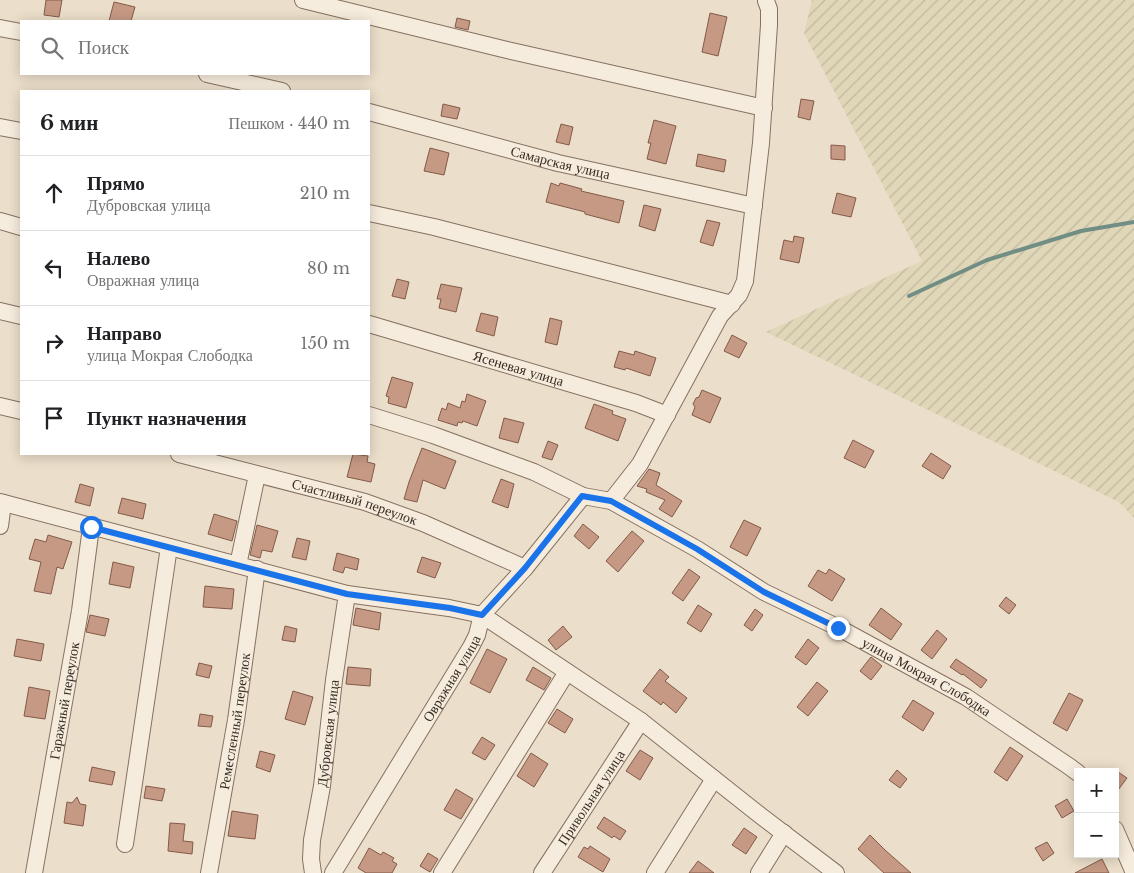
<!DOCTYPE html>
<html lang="ru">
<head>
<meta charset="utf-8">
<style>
  :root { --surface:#fff; --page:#f2f2f2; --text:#202124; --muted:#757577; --line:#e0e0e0 }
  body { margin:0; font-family:"Libre Baskerville",serif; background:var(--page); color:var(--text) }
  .controls { position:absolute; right:15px; bottom:15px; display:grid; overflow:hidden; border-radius:0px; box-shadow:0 2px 12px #0003 }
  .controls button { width:45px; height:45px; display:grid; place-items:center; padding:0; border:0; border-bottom:1px solid var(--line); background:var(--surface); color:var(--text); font:25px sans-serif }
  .stop { position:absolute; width:15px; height:15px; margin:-11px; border:4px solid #1a73e8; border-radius:50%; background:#fff }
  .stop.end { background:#1a73e8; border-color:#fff; box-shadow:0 1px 5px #0008 }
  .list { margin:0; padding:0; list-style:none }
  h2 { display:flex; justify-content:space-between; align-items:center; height:65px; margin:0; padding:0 20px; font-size:21px }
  h2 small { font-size:16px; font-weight:400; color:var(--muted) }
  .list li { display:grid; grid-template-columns:32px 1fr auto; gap:15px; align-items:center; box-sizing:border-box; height:75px; padding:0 20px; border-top:1px solid var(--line) }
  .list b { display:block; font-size:19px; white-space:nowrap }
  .list p { margin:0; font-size:16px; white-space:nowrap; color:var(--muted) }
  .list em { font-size:16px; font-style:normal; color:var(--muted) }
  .icon { flex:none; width:28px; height:28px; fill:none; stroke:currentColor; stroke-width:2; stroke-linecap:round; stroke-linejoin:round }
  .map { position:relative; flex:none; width:1134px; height:873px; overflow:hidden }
  .search { position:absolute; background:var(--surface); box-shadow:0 2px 12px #0003; left:20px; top:20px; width:350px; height:55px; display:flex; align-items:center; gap:12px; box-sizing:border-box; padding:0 18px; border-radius:0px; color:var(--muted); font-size:19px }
  .panel { position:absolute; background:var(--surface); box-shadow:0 2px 12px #0003; left:20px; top:90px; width:350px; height:365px; border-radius:0px }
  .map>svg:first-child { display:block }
  .farmland { fill:url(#farmland-furrows) }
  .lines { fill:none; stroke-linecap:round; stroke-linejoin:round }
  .stream { stroke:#718e84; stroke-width:4 }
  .building { fill:#c59984; stroke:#835a48 }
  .minor-casing { stroke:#867160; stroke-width:18 }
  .minor { stroke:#f6ecdd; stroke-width:16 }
  .route { stroke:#1a73e8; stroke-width:6 }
  .labels { text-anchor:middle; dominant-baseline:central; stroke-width:4; stroke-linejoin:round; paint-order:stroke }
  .street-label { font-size:14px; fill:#382b22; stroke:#f3e9d9 }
</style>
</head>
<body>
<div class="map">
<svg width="1134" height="873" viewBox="0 0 1134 873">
  <defs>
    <pattern id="farmland-furrows" width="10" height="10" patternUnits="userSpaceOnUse" patternTransform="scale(1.25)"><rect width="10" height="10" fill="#e0d6b8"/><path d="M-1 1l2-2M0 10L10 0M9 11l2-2" fill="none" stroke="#c1b89e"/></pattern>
  </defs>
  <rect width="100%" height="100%" fill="#ebdeca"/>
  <path class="farmland" d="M812,0H1134V518L1119,502L766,332L922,261L804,33Z"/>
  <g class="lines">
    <path class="stream" d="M909,296L987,260L1081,231L1134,222"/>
  </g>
  <path class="building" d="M46,0H62L59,17L44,15Z
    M114,2L135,7L131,21H109Z
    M710,13L727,17L718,56L702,52Z
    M457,18L470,21L468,30L455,27Z
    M801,99L814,101L810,120L798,117Z
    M443,104L460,108L457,119L441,116Z
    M654,120L676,126L666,164L647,159L651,143H648Z
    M561,124L573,127L569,145L556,142Z
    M831,145L845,146V160L831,159Z
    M430,148L449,153L444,175L424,171Z
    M698,154L726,160L724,172L696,166Z
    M551,183L559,186L560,183L582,189L581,191L624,201L619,223L585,214V212L546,202Z
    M837,193L856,198L851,217L832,213Z
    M644,205L661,209L655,231L639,226Z
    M707,220L720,223L713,246L700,242Z
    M794,236L804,238L799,263L780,259L784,240L793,242Z
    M397,279L409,282L405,299L392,296Z
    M441,284L462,288L456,312L439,308L441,299H437Z
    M481,313L498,317L494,336L476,331Z
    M550,318L562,321L557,345L545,342Z
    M732,335L747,343L739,358L724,351Z
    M619,351L634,355L635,351L656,358L650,376L626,368L625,370L614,367Z
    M392,377L413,383L406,408L388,403L389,397L386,396Z
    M702,390L721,398L710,423L692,415L695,407L693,404L696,398L699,397Z
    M467,394L486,401L477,426L463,421L462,423L458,422L457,426L438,420L442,408L446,410L448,403L460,408L462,401L465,402Z
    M594,404L613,411L612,414L626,419L618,441L585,428Z
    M504,418L524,423L518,443L499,438Z
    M853,440L874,451L865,468L844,458Z
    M548,441L558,445L552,460L542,457Z
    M422,448L456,461L445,489L423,480L417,502L404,499L409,482Z
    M931,453L951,466L943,479L922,466Z
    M353,454L368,456L367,462L375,464L371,482L347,477Z
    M649,469L660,473L656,485L682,501L672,517L659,509L665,500L646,492L647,489L637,486Z
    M501,479L514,484L508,508L492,502Z
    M80,484L94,488L90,506L75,502Z
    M122,498L146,504L143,519L118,513Z
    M214,514L237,521L232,541L208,534Z
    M744,520L761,528L747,556L730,547Z
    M583,524L599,537L589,549L574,536Z
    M257,525L278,531L272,552L262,550L260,558L250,555Z
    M632,531L644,541L618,572L606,561Z
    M48,535L72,542L63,569L57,567L51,594L34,591L41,562L29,559L35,539L46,542Z
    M297,538L310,541L306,560L292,557Z
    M337,553L359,559L357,570L345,567L343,573L333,570Z
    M422,557L441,563L435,578L417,572Z
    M113,562L134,567L130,588L109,584Z
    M689,569L700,577L683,601L672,593Z
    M829,569L845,579L832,601L808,586L818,570L826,574Z
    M205,586L234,589L232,609L203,607Z
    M1006,597L1016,605L1009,614L999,606Z
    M698,605L712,614L701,632L687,623Z
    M356,608L381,613L379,630L353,625Z
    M881,608L902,624L891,640L869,625Z
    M755,609L763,615L752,631L744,625Z
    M90,615L109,619L105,636L86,632Z
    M285,626L297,629L295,642L282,640Z
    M563,626L572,637L556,650L548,640Z
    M937,630L947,639L932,659L921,650Z
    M17,639L44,644L41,661L14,656Z
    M808,639L819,648L806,665L795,657Z
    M487,649L507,659L490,693L470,683Z
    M871,657L882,666L871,680L860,671Z
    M956,659L987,680L981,688L963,674L962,675L950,667Z
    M199,663L212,666L209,678L196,675Z
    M348,667L371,669L370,686L346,684Z
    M533,667L551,678L544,690L526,680Z
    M660,669L669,677L665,681L687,698L676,713L663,702L661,705L643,691Z
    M817,682L828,691L808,716L797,707Z
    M29,687L50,691L45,719L24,716Z
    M293,691L313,697L305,725L285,719Z
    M1069,693L1083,700L1067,731L1053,723Z
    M913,700L934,713L923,731L902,717Z
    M557,709L573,719L565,733L548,723Z
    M200,714L213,716L211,727L198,726Z
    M482,737L495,745L485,760L472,753Z
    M1010,747L1023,756L1007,781L994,772Z
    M640,750L653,758L640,780L626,771Z
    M260,751L275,755L270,772L256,767Z
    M531,753L548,764L534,787L517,776Z
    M92,767L115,772L112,785L89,781Z
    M897,770L907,779L900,788L889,780Z
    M1115,770L1127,778L1115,794Z
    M146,786L165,789L162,801L144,798Z
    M456,789L473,799L461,819L444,810Z
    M77,797L80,804L86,805L83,826L64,823L67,802L72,803Z
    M1067,799L1074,811L1062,818L1055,806Z
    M232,811L258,815L255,839L228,836Z
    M604,817L626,831L620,840L614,836L612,838L597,828Z
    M170,823L185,824L183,841L193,842L192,854L168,851Z
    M744,828L757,837L746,854L732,845Z
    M870,835L885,850L911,873H884L858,849Z
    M1047,842L1054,853L1043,861L1035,848Z
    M590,846L610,859L603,872L578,857L584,847L588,849Z
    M369,848L381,855L383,852L394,858L392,861L397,864L392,873H366L358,868Z
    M428,853L438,859L430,872L420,866Z
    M1102,859L1109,873H1075Z
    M698,861L714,873H689Z"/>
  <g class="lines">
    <g class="minor-casing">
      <g id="minor">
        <path d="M303,0L507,50L764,108"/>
        <path d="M0,28L21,32"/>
        <path d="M207,74L282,91"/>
        <path id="s1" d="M369,112L558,163L754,206"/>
        <path d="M0,127L21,131"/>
        <path d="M369,213L434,227L732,304"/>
        <path d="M0,221L21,227"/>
        <path d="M0,311L21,316"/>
        <path id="s2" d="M369,324L636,403L667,415"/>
        <path d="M0,406L21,411"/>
        <path id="s3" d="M369,415L433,435L534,472L583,496L611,501L697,549L764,592L839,628L966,697L1070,767L1078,773"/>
        <path id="s4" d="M179,454L365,502L423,523L525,568"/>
        <path d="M611,501L640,464L720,316L739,295L745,281L761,143L769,25V9L766,1"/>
        <path d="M0,502L347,594L449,608L482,615L641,721L761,816L836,873"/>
        <path d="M0,526L3,503"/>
        <path d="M238,565L257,475"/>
        <path d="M1115,829L1134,873"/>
        <path d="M125,844L169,547"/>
        <path id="s5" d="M34,873L80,611L91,527"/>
        <path id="s6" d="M209,873L236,720L257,569"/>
        <path id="s7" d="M313,873L311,859L312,840L322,786L334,680L347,594"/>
        <path id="s8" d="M333,873L471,647L477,635L482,615L525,568L583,496"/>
        <path d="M442,873L567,672"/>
        <path id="s9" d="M542,873L641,721"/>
        <path d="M655,873L714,779"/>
        <path d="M759,873L784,833"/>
      </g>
    </g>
    <use href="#minor" class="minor"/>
  </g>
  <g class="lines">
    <path class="route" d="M91,527L347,594L450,608L482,615L525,568L582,496L611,501L697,549L764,592L838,628"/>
  </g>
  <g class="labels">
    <g class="street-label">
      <text stroke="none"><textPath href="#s1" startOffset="198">Самарская улица</textPath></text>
      <text stroke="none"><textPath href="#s2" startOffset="156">Ясеневая улица</textPath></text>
      <text stroke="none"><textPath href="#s4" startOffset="182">Счастливый переулок</textPath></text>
      <text stroke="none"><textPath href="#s3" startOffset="619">улица Мокрая Слободка</textPath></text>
      <text stroke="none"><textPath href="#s8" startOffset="228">Овражная улица</textPath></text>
      <text stroke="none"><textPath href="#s5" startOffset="175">Гаражный переулок</textPath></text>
      <text stroke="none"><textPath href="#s6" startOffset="154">Ремесленный переулок</textPath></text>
      <text stroke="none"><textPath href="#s7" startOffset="141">Дубровская улица</textPath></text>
      <text stroke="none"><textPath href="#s9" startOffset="90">Привольная улица</textPath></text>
    </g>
  </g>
</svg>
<div class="controls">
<button>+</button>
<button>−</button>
</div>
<div class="stop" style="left:91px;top:527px"></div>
<div class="stop end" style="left:838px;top:628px"></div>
<div class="search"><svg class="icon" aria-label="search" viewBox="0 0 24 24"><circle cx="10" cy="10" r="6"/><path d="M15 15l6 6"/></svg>Поиск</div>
<section class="panel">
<h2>6 мин<small>Пешком · 440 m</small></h2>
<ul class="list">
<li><svg class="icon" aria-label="ahead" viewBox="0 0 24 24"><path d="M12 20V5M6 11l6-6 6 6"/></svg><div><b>Прямо</b><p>Дубровская улица</p></div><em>210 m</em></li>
<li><svg class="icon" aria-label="left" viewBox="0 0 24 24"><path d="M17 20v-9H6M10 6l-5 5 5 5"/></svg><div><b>Налево</b><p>Овражная улица</p></div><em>80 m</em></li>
<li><svg class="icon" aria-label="right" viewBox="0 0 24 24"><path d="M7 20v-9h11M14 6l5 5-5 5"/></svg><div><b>Направо</b><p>улица Мокрая Слободка</p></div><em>150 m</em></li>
<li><svg class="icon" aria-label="arrive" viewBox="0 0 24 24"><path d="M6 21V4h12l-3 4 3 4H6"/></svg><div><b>Пункт назначения</b></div></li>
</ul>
</section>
</div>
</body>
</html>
